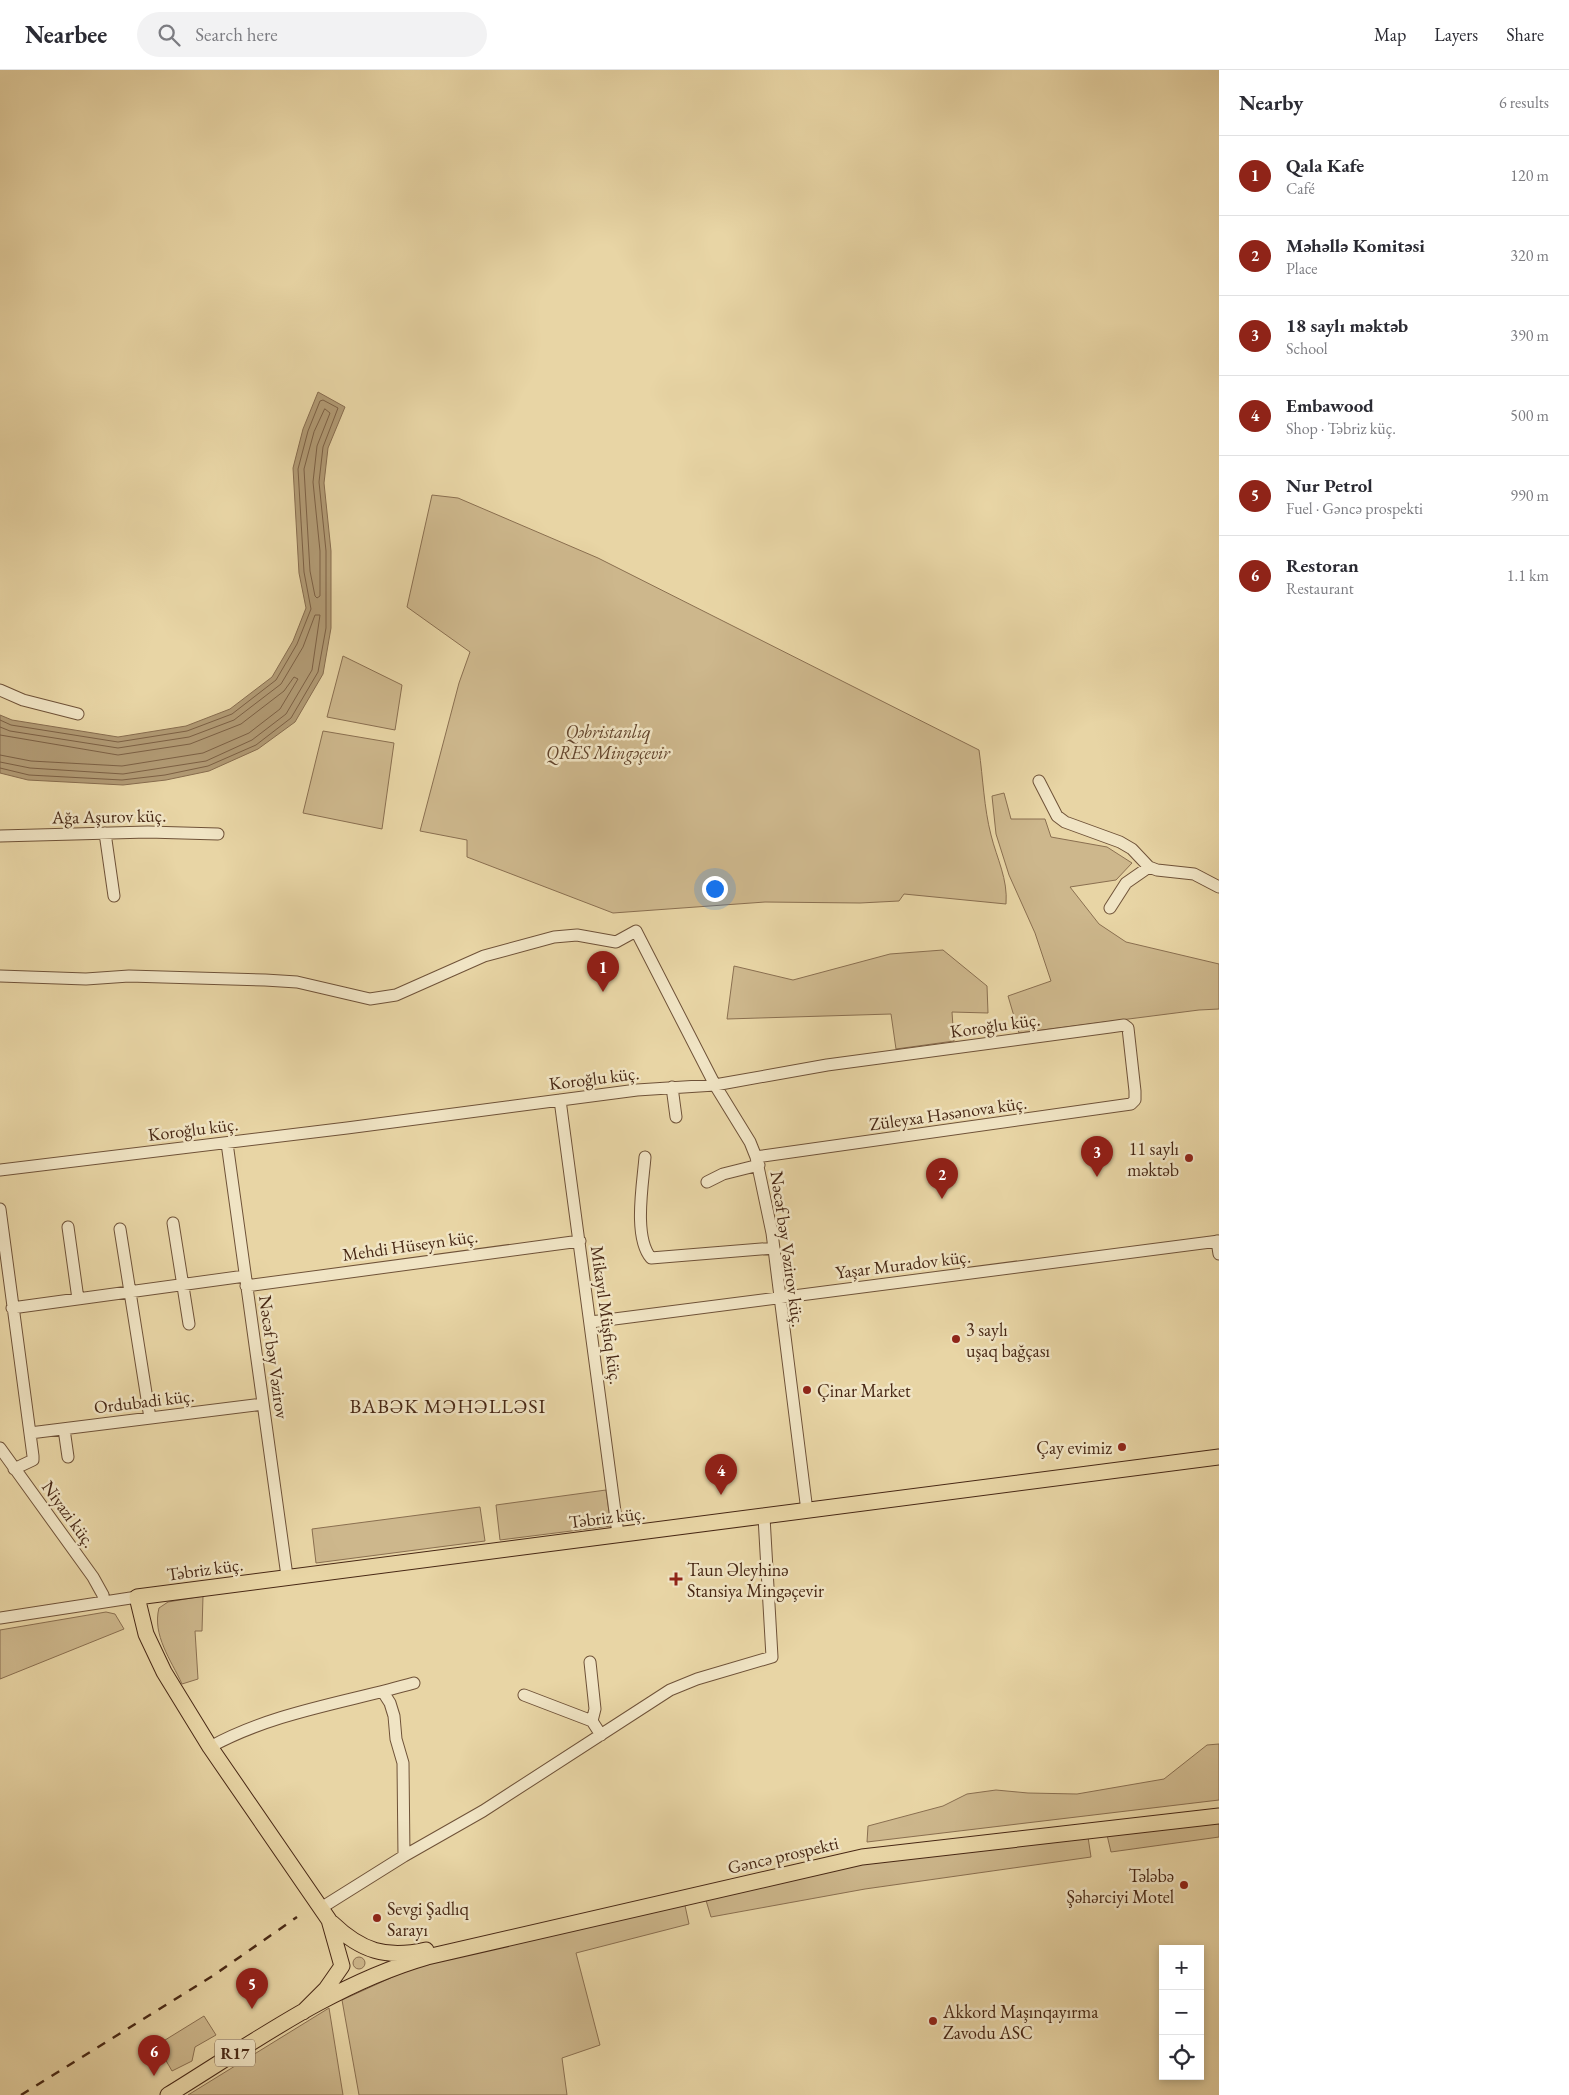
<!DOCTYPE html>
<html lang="en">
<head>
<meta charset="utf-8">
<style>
  :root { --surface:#fff; --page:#f2f2f3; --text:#2b2b33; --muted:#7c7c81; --line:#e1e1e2; --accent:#8f2418 }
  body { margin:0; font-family:"EB Garamond",serif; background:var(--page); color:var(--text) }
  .controls { position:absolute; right:15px; bottom:15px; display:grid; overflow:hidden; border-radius:0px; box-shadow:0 2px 8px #0003 }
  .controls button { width:45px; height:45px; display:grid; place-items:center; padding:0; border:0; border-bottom:1px solid var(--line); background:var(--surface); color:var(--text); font:25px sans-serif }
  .you { position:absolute; left:714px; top:818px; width:18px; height:18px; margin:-12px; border:4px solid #fff; border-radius:50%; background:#1a73e8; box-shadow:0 0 0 8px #1a73e833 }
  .badge { display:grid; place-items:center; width:32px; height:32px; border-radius:50%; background:var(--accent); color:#fff; font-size:16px; font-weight:700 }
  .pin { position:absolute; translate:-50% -41px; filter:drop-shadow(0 1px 2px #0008) }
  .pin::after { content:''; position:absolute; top:26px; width:18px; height:15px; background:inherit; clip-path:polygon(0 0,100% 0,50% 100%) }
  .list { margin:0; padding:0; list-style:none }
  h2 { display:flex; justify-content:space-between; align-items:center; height:65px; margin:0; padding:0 20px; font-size:21px }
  h2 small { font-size:16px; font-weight:400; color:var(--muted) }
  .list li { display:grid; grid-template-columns:32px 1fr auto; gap:15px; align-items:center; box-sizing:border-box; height:80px; padding:0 20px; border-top:1px solid var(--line) }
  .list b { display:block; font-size:19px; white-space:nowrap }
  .list p { margin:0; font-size:16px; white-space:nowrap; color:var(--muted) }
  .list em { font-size:16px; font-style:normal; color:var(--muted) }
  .icon { flex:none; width:28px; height:28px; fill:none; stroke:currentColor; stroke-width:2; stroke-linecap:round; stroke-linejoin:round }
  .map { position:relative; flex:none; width:1219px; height:2025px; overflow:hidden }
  header { display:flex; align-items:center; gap:30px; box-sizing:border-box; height:70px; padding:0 25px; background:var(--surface); border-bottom:1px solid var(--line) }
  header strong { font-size:24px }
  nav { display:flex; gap:28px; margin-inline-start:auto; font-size:18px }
  .search { width:350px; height:45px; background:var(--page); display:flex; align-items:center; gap:12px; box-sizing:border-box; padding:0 18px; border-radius:28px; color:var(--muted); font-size:19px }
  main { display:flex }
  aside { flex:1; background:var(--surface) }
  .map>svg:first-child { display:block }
  .green { fill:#cdb78c; stroke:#8a6f50 }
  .water { fill:#b19a74; stroke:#876c4e }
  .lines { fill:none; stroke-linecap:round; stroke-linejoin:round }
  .shore { stroke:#7c6044; stroke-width:1 }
  .minor-casing { stroke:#6f5238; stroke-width:13 }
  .major-casing { stroke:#472714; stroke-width:17 }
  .minor { stroke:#f0e4c4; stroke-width:11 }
  .major { stroke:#e8d5a5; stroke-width:15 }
  .rail { stroke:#472714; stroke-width:2.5; stroke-dasharray:9 9; stroke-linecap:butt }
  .poi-dot { fill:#8f2418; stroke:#f0e4c4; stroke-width:2 }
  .labels { text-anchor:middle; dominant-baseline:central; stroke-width:5; stroke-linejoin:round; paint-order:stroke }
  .shield { fill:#f0e4c4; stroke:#7a6049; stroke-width:1 }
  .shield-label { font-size:16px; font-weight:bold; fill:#472714 }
  .park-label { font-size:18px; font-style:italic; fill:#62442c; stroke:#f0e4c4 }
  .street-label { font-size:18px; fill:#472714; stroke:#f0e4c4 }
  .poi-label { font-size:18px; fill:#472714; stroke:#f0e4c4; text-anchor:start }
  .quarter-label { font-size:20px; letter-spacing:1px; fill:#472714; stroke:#f0e4c4 }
</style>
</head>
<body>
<header>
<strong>Nearbee</strong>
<div class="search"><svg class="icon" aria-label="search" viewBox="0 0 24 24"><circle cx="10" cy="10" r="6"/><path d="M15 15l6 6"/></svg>Search here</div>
<nav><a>Map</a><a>Layers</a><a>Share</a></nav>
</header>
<main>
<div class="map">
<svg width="1219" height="2025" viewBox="0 0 1219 2025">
  <rect width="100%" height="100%" fill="#e8d5a5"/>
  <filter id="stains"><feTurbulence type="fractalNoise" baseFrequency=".004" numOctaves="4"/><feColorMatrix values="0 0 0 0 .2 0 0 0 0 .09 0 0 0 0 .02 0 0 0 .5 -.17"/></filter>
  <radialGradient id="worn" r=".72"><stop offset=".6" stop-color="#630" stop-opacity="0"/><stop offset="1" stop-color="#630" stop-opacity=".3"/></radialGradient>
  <path class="green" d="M432,425L458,428L598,488L979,680C983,708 984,738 991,765C997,789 1008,809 1006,834L904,824L899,831L860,833L765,832L613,843L467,787V770L420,761L459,613L470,582L407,537Z
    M343,586L402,615L395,660L327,647Z
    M323,661L394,673L382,759L303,743Z
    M1004,723L1011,749H1045L1051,767L1107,777L1132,793L1116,810L1070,817L1099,854L1126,872L1219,894V939L1199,940L1019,963L1008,926L1051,911L1035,863L1009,805L996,764L992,726Z
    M943,880L987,916L988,943L952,942L954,971L896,979L891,944L727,949L734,896L793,910L890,884Z
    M606,1420L611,1456L500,1470L496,1435Z
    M480,1437L485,1471L316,1493L312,1459Z
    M203,1526L202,1561H195L198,1609L182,1614C171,1590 152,1565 159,1538L168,1532Z
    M106,1542L115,1544L124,1559L0,1609V1560Z
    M1219,1674V1730L867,1772L868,1756L943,1736L967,1724L996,1720L1028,1723L1077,1724L1164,1709L1207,1675Z
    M1219,1752V1767L1111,1782L1107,1765Z
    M1088,1767L1091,1787L865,1819L711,1847L705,1827L860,1794Z
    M684,1831L689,1854L576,1883L600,1975L562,1988L567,2025H359L342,1930L430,1890Z
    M353 1893a6 6 0 1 1 12 0a6 6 0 1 1-12 0Z
    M329,1938L343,2025H188Z
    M204,1946L216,1965L195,1977L192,1991L172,2001L157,1975Z"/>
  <path class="water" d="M318,322L345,337L328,378L324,413L331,481V558L323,604L295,652L258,679L209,701L166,710L123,715L28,710L0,703V645L12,650L118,667L186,656L230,639L272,607L293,571L306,538L299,503L293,398L303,359Z"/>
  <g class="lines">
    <path class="shore" d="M325,339L330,343L317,376L313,412L320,481V526L317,528L315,526L310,501L304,399L314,362Z
      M0,650L11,655L118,672L187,661L232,644L276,610L297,574L311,539L304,502L298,399L308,361L320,331L323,330L338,338L323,377L319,412L326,481V558L318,602L291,648L256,675L208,696L165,705L122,710L29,705L0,698
      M0,657L10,661L118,678L189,667L234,650L281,614L303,577L315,545H320L312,600L286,644L252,670L206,691L123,704L30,698L0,692
      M0,665L118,685L190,674L241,654L284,621L294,607L298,609L280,639L249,663L203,683L122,696L31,691L0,685"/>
    <g class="minor-casing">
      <path id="minor" d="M0,620L23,630L78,644
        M1039,711L1057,746L1065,752L1120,772L1132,779L1149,797L1157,800L1194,804L1219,817
        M105,763L114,826
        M0,766L148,762L218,764
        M1110,838L1126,813L1149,797
        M0,906L86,909L129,906L265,910L297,912L370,929L396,925L484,886L554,867L577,865L616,872L636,861L715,1015L750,1072L756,1087L772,1163L807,1441
        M672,1017L676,1047
        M560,1030L618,1464
        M227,1073L287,1506
        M645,1087C643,1113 633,1167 651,1188L774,1178
        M0,1100L347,1058L637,1020L715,1015L827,995L1110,957L1124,955L1128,958L1135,1021V1030L1131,1034L756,1087
        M707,1112L723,1104L759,1095
        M0,1139L33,1386V1390L14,1399
        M173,1153L189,1254
        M68,1157L78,1229
        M120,1159L150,1348
        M1217,1171L1219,1184
        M246,1216L580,1171
        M12,1238L245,1206
        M591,1252L1219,1171
        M64,1359L68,1387
        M30,1363L263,1334
        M0,1378L93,1507L103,1525L104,1532
        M0,1548L137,1527
        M590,1592L595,1639L592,1651
        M383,1622L390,1633L394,1646L396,1669L403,1693L404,1786
        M524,1625L592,1651L601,1665
        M210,1677C274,1642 344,1633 414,1613
        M321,1838L404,1786L483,1741L670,1620L697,1609L772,1587L764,1447"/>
    </g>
    <g class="major-casing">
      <path id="major" d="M332,1853C361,1881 386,1889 426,1880
        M303,1942L326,1919L342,1896L329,1850L210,1677L164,1602L146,1564L137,1527L1219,1387
        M168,2025C251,1974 333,1914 427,1887L862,1787L1219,1746"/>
    </g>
    <use href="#minor" class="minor"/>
    <use href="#major" class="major"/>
    <path class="rail" d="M21,2025L214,1905L297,1847"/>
  </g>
  <g class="poi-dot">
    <circle cx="1189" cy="1088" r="5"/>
    <circle cx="956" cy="1269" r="5"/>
    <circle cx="807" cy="1320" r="5"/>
    <circle cx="1122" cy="1377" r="5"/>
    <path d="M673.5 1501.5h5v5h5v5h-5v5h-5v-5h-5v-5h5z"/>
    <circle cx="1184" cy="1815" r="5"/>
    <circle cx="377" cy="1848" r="5"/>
    <circle cx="933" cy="1951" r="5"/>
  </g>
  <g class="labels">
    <rect class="shield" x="215" y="1969.5" width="40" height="27" rx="4"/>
    <g class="shield-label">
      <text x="235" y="1983">R17</text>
    </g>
    <g class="park-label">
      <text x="608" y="661">Qəbristanlıq<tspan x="608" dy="21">QRES Mingəçevir</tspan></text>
    </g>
    <g class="street-label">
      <text transform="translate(109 746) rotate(-1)">Ağa Aşurov küç.</text>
      <text transform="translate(995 955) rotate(-8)">Koroğlu küç.</text>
      <text transform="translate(594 1008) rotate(-7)">Koroğlu küç.</text>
      <text transform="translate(948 1043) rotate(-8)">Züleyxa Həsənova küç.</text>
      <text transform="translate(193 1059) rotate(-7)">Koroğlu küç.</text>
      <text transform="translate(410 1175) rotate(-8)">Mehdi Hüseyn küç.</text>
      <text transform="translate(788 1179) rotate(82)">Nəcəf bəy Vəzirov küç.</text>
      <text transform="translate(903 1194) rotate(-7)">Yaşar Muradov küç.</text>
      <text transform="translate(607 1245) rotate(82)">Mikayıl Müşfiq küç.</text>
      <text transform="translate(274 1287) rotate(82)">Nəcəf bəy Vəzirov</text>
      <text transform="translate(144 1331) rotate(-7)">Ordubadi küç.</text>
      <text transform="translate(69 1444) rotate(54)">Niyazi küç.</text>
      <text transform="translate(607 1447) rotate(-7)">Təbriz küç.</text>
      <text transform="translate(205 1499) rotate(-8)">Təbriz küç.</text>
      <text transform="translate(783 1785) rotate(-13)">Gəncə prospekti</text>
    </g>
    <g class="poi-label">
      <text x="1179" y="1078" text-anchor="end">11 saylı<tspan x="1179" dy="21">məktəb</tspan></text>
      <text x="966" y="1259">3 saylı<tspan x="966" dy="21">uşaq bağçası</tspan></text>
      <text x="817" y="1320">Çinar Market</text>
      <text x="1112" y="1377" text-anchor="end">Çay evimiz</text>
      <text x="687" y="1499">Taun Əleyhinə<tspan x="687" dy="21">Stansiya Mingəçevir</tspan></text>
      <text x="1174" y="1805" text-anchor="end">Tələbə<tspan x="1174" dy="21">Şəhərciyi Motel</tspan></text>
      <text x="387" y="1838">Sevgi Şadlıq<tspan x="387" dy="21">Sarayı</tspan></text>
      <text x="943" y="1941">Akkord Maşınqayırma<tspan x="943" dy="21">Zavodu ASC</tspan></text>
    </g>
    <g class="quarter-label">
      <text x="448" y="1336">BABƏK MƏHƏLLƏSI</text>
    </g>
  </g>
  <rect width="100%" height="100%" filter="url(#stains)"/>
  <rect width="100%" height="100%" fill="url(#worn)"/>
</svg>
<div class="controls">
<button>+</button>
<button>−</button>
<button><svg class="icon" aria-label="locate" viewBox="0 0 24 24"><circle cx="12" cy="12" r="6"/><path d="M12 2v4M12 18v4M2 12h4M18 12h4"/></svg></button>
</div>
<div class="you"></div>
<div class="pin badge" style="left:603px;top:922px">1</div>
<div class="pin badge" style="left:942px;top:1129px">2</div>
<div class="pin badge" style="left:1097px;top:1107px">3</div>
<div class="pin badge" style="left:721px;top:1425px">4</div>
<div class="pin badge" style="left:252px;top:1939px">5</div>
<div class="pin badge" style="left:154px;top:2006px">6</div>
</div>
<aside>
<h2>Nearby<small>6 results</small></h2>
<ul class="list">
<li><span class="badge">1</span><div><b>Qala Kafe</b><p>Café</p></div><em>120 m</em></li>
<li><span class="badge">2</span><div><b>Məhəllə Komitəsi</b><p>Place</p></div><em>320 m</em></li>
<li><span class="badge">3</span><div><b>18 saylı məktəb</b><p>School</p></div><em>390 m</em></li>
<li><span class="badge">4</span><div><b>Embawood</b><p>Shop · Təbriz küç.</p></div><em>500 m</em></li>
<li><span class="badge">5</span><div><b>Nur Petrol</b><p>Fuel · Gəncə prospekti</p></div><em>990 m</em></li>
<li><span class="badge">6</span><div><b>Restoran</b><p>Restaurant</p></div><em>1.1 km</em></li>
</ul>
</aside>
</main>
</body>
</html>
